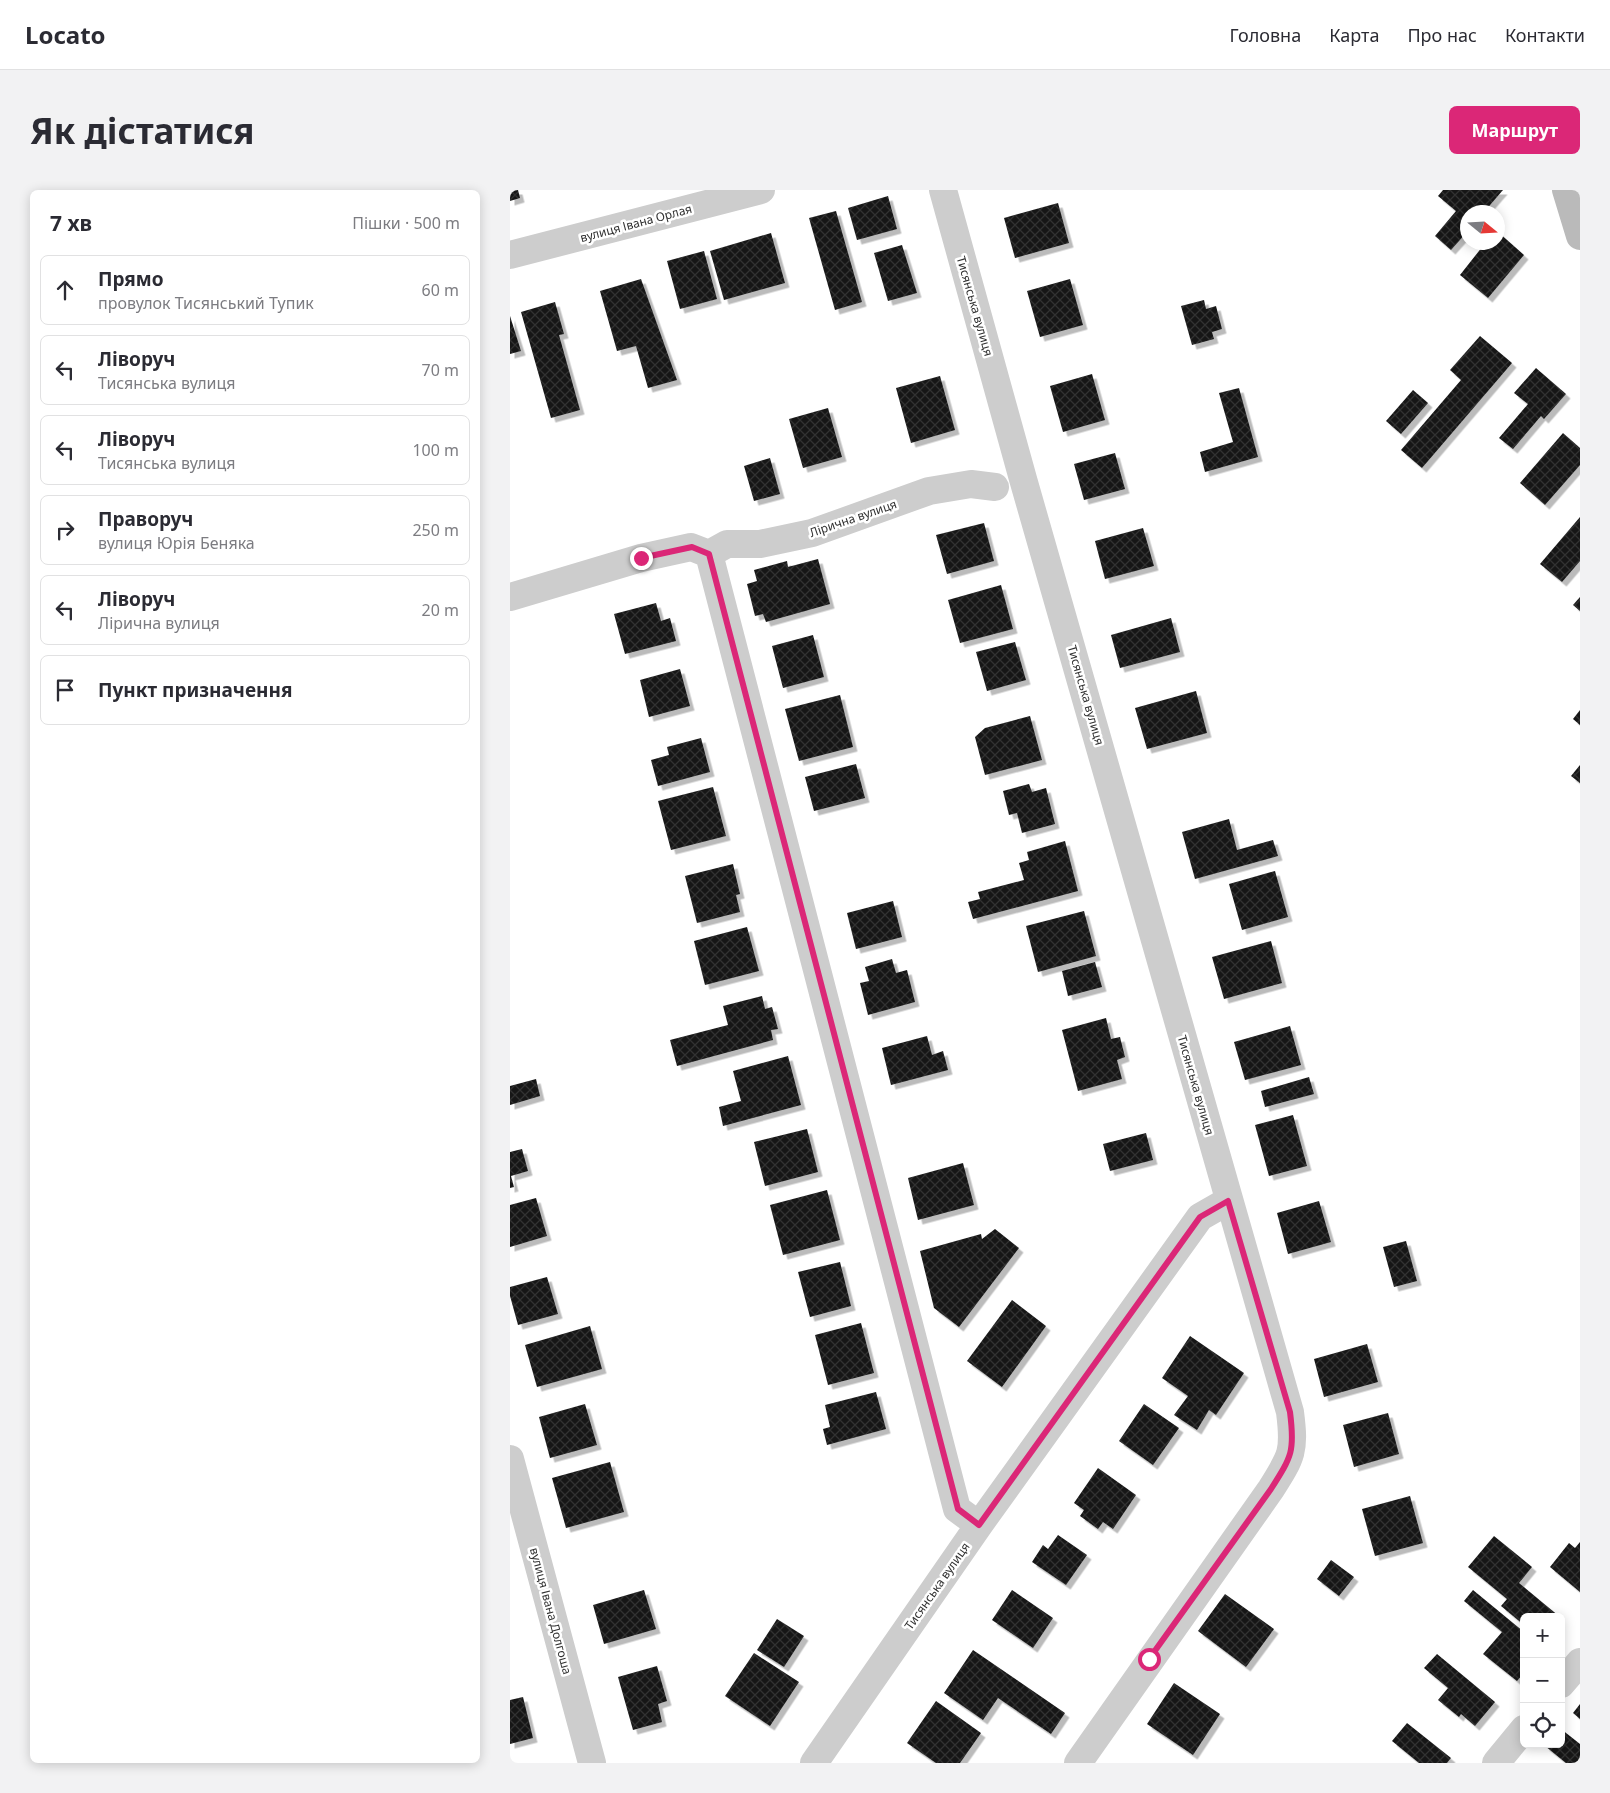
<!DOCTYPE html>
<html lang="uk">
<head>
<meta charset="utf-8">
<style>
  :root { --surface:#fff; --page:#f2f2f3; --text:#2b2b33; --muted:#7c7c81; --line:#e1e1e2; --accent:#db2777 }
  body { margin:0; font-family:"Noto Sans",sans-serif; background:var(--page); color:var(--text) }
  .controls { position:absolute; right:15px; bottom:15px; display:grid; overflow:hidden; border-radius:8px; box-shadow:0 2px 12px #0003 }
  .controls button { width:45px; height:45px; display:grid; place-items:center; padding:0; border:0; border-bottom:1px solid var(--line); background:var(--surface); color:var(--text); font:25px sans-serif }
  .compass { position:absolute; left:950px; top:15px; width:45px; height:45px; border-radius:50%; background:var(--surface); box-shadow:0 2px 12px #0003; rotate:108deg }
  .stop { position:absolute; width:15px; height:15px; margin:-11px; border:4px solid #db2777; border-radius:50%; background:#fff }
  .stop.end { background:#db2777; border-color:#fff; box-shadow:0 1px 5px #0008 }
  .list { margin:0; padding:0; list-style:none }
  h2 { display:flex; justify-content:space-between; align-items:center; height:65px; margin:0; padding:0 20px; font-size:21px }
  h2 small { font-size:16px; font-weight:400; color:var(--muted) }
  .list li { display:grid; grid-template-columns:32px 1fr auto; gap:15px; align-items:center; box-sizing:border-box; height:70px; margin:0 10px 10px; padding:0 10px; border:1px solid var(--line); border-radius:8px }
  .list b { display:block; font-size:19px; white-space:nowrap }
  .list p { margin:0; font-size:16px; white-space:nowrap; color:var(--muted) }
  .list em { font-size:16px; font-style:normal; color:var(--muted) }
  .icon { flex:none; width:28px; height:28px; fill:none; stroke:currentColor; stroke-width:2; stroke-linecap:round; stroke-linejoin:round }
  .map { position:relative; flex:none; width:1070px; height:1573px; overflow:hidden; border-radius:8px }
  header { display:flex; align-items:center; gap:30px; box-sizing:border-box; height:70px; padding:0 25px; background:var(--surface); border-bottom:1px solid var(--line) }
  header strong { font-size:24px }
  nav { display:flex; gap:28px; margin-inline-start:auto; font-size:18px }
  .intro { display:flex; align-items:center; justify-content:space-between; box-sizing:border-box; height:120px; padding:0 30px }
  h1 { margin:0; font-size:35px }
  .button { padding:12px 22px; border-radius:8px; background:var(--accent); color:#fff; font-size:18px; font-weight:700 }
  main { display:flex; gap:30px; padding:0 30px }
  aside { flex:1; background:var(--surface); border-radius:8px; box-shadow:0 2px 12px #0003 }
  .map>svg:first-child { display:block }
  .building { fill:url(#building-cross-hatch); filter:url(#shadow) }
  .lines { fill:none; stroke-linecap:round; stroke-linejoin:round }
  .street { stroke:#cdcdcd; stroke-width:28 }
  .secondary { stroke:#bababa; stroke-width:28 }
  .route { stroke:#db2777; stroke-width:6 }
  .labels { text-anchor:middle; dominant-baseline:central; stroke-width:5; stroke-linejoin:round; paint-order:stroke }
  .street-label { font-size:12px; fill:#303030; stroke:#fff }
</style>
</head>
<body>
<header>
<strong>Locato</strong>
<nav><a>Головна</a><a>Карта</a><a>Про нас</a><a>Контакти</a></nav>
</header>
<div class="intro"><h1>Як дістатися</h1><a class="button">Маршрут</a></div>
<main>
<aside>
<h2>7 хв<small>Пішки · 500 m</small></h2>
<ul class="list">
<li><svg class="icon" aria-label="ahead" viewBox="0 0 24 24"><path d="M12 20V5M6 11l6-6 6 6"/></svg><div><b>Прямо</b><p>провулок Тисянський Тупик</p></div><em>60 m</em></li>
<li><svg class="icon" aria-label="left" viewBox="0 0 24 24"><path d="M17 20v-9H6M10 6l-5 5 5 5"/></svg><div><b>Ліворуч</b><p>Тисянська вулиця</p></div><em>70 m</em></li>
<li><svg class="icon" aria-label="left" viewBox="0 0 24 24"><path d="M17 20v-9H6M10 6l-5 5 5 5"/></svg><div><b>Ліворуч</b><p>Тисянська вулиця</p></div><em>100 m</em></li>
<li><svg class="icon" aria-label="right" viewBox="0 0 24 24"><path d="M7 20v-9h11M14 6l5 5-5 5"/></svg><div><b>Праворуч</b><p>вулиця Юрія Беняка</p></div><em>250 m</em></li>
<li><svg class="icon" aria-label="left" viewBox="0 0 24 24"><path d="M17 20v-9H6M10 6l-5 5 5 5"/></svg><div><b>Ліворуч</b><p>Лірична вулиця</p></div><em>20 m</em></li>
<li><svg class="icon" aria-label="arrive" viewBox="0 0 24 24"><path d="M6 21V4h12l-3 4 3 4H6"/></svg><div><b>Пункт призначення</b></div></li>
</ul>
</aside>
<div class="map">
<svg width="1070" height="1573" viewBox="0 0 1070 1573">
  <defs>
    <pattern id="building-cross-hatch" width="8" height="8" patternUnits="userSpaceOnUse" patternTransform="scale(1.25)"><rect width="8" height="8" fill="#171717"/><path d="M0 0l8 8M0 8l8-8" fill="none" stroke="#303030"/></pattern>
    <filter id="shadow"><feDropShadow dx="4.5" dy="4.5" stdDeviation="0" flood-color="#0004"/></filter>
  </defs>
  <rect width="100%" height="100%" fill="#fff"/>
  <path class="building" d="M0,0H8L10,8L0,11Z
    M933,0H993L974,22H958V41L941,60L925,46L946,21L928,6Z
    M378,6L387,39L347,50L338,18Z
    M548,13L559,53L505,68L494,28Z
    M326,21L352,112L325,120L299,28Z
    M988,42L1014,65L978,108L950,85L976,52H988Z
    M261,43L275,93L214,110L200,61Z
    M392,55L407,103L378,111L364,63Z
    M194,61L207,109L170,119L157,71Z
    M131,89L167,190L138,198L126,156L107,161L90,101Z
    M560,89L573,135L530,147L517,101Z
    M694,110L696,119L706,116L712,139L702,142L704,149L682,155L671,116Z
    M45,112L54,144L49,145L70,220L41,228L11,122Z
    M0,126L11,161L0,164Z
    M970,146L1002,173L912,278L891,260L951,190L940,180Z
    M1026,178L1056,204L1034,229L1031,226L1003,259L989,248L1018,214L1004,203Z
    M582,184L595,230L553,242L540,196Z
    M430,186L445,240L401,253L386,198Z
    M729,198L748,267L695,282L690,262L723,252L709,203Z
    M903,200L918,213L891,244L876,231Z
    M318,218L332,267L293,278L279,229Z
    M1053,243L1070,258V275L1035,315L1010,293Z
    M605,263L615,299L574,310L564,274Z
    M260,268L270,304L244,311L234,276Z
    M1070,327V371L1052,392L1030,374Z
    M474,333L484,371L437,384L426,345Z
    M633,338L644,376L595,389L585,351Z
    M308,369L320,414L256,432L253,424L245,426L237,394L247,391L244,380L277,371L278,377Z
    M491,395L503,439L450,453L438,410Z
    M1070,407V421L1063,415Z
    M146,413L151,431L160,428L166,451L115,464L104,424Z
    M661,428L670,462L610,478L601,445Z
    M303,445L314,487L273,498L262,456Z
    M505,452L516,490L477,501L466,462Z
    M170,479L180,516L139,527L130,490Z
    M686,501L697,543L637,559L625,518Z
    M330,505L343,557L289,571L275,519Z
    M1070,520V535L1063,529Z
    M520,526L532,570L475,585L465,547L475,538Z
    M191,548L200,582L148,596L141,570L159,565L157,557Z
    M346,574L355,608L304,621L295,587Z
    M1070,575V593L1061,586Z
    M519,594L522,602L536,598L545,634L512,643L507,623L499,625L493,601Z
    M203,597L216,646L161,660L148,611Z
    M719,629L727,660L763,650L768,666L685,689L672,642Z
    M555,651L568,701L463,729L458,712L470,709L468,702L514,690L509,673L519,670L517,662Z
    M223,674L230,704L226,705L230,722L187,733L175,686Z
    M765,681L778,727L732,740L719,694Z
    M383,711L392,747L346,759L337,723Z
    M574,721L586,766L528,782L516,736Z
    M237,737L249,781L195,795L184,751Z
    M761,751L772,793L714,809L702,767Z
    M382,769L386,783L397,780L405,812L358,825L350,793L359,791L355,777Z
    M585,772L592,797L558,806L552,781Z
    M252,806L255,819L262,817L268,839L261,840L263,850L167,876L160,850L218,835L213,816Z
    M596,828L601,849L610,847L615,867L607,870L612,889L568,901L552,840Z
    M780,836L791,875L735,890L724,852Z
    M417,846L422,865L433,861L438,880L381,895L372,858Z
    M278,866L291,915L213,936L209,917L231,911L223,881Z
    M799,887L804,904L755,917L751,901Z
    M26,889L30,906L0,915V896Z
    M783,925L797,976L759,986L745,935Z
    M297,939L308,982L255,996L244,952Z
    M636,943L643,970L600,981L593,954Z
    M12,959L18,981L1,986L4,997L0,998V962Z
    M453,973L464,1015L408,1030L398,988Z
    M317,1000L330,1050L273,1065L260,1015Z
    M26,1008L37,1046L0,1057V1015Z
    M809,1011L821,1052L778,1064L767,1023Z
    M485,1039L509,1058L449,1137L424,1118L410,1061L471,1044L472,1049Z
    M896,1051L907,1091L884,1097L873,1057Z
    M330,1072L341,1116L300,1127L288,1082Z
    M37,1087L48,1124L8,1135L0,1106V1097Z
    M502,1110L536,1136L492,1197L457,1171Z
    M351,1133L364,1183L318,1195L305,1145Z
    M80,1136L92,1179L27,1197L15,1155Z
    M680,1146L734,1183L706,1225L699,1220L687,1240L664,1225L678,1206L652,1188Z
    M857,1154L868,1192L814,1207L804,1169Z
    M366,1202L376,1239L317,1255L313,1239L320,1237L315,1215Z
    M75,1214L87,1255L40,1268L29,1227Z
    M634,1214L669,1238L643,1275L609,1251Z
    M878,1223L889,1264L844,1277L833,1235Z
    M100,1272L114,1322L56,1338L42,1288Z
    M588,1278L626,1305L603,1339L593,1332L588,1339L570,1326L574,1320L564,1313Z
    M900,1306L913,1353L865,1366L852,1319Z
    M548,1345L577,1365L556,1395L522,1372L533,1355L538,1359Z
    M984,1346L1022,1377L1009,1393L1050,1427H1014V1435L991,1416L997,1409L958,1377Z
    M1070,1352V1402L1040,1377L1059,1353L1065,1358Z
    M821,1370L844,1387L829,1406L807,1389Z
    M134,1400L146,1439L94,1454L83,1415Z
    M502,1400L543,1428L523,1458L482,1430Z
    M963,1400L1014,1442V1483L1007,1491L973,1464L992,1442L954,1411Z
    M715,1404L764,1439L736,1477L688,1441Z
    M267,1429L294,1446L274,1477L247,1460Z
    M463,1460L555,1523L541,1544L488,1508L473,1530L434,1503Z
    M244,1463L289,1492L260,1536L215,1506Z
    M927,1464L985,1512L965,1536L951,1524L949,1527L928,1510L938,1498L914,1478Z
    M147,1476L157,1511L148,1514L152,1532L123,1540L108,1487Z
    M664,1493L710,1524L683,1565L637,1534Z
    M13,1507L23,1548L0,1554V1510Z
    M426,1511L471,1543L450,1573H426L397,1553Z
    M1070,1514V1529L1063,1523Z
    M897,1533L941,1568L937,1573H909L882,1551Z
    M1051,1539L1070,1554V1573H1056L1035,1556L1036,1554H1051Z"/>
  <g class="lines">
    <path class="street" d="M433,0L513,289L780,1222C785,1261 782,1266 761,1299L568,1573
      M0,65L251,0
      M199,364L447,1319L469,1335
      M0,407L131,368L181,357L199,364L217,354H250L302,343L419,301L461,294L485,297
      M0,1269L82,1573
      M1051,1494L1070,1472
      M304,1573L469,1335L690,1027L718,1011
      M986,1573L1014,1539"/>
    <path class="secondary" d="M1056,0L1070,46"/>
  </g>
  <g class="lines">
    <path class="route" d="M131,368L182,357L199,364L448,1319L469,1335L690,1027L718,1011L780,1222C785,1261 782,1266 761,1299L639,1469"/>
  </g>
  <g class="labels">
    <g class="street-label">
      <text transform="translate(126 33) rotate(-15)">вулиця Івана Орлая</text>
      <text transform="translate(465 116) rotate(74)">Тисянська вулиця</text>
      <text transform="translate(343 328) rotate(-19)">Лірична вулиця</text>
      <text transform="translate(576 505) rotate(74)">Тисянська вулиця</text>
      <text transform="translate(686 895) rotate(74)">Тисянська вулиця</text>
      <text transform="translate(427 1396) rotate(-55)">Тисянська вулиця</text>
      <text transform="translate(41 1421) rotate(75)">вулиця Івана Долгоша</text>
    </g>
  </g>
</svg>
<div class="controls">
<button>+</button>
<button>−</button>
<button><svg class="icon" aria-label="locate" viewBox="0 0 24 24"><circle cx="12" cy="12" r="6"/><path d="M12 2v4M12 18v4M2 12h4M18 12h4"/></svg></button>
</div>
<svg class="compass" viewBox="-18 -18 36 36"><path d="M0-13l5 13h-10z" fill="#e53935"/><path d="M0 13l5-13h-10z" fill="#7c7c81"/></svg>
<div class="stop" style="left:639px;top:1469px"></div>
<div class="stop end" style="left:131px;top:368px"></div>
</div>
</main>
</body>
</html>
